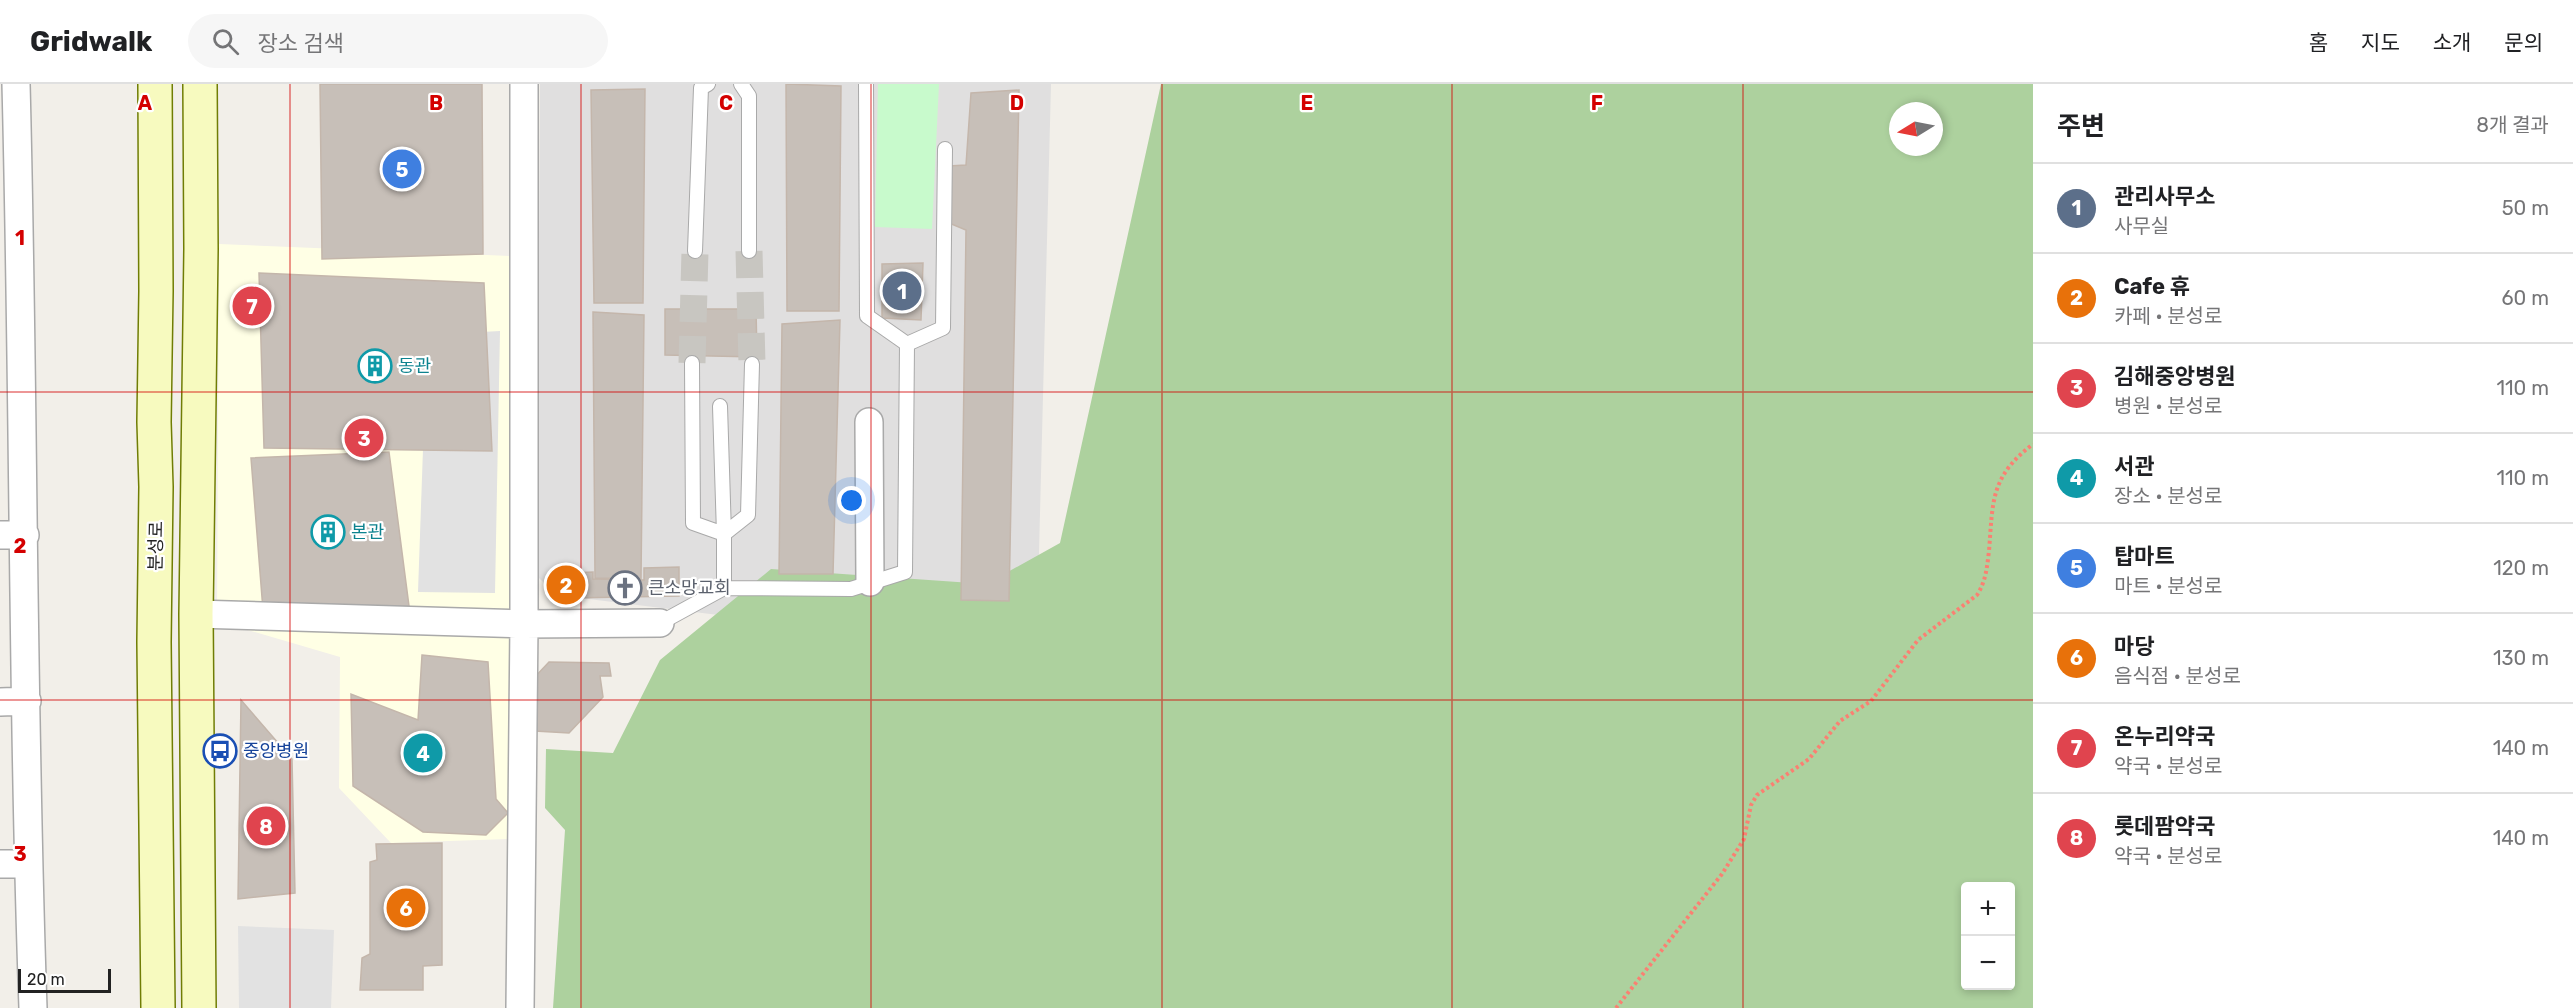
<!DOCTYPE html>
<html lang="ko">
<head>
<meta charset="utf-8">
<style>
  :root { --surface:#fff; --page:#f6f6f6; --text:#202124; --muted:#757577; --line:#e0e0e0; --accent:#2563eb }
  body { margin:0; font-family:Rubik,"Noto Sans KR",sans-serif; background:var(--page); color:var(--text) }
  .controls { position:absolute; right:18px; bottom:18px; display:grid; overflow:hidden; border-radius:6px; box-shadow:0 3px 9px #0003 }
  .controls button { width:54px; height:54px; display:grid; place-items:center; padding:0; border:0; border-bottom:2px solid var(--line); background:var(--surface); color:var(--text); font:30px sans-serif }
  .compass { position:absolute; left:1889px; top:18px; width:54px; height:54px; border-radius:50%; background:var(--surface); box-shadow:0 3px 9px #0003; rotate:260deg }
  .scale { position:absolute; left:18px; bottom:15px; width:93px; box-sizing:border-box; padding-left:6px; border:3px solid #222; border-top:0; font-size:16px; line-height:21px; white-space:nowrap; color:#222; -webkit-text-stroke:4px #fff; paint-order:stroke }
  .you { position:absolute; left:852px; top:417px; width:21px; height:21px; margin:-15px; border:4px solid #fff; border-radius:50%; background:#1a73e8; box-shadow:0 0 0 9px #1a73e833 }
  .badge { display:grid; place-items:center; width:39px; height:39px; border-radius:50%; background:var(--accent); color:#fff; font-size:20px; font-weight:700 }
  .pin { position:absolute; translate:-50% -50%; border:3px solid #fff; box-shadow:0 2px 6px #0006 }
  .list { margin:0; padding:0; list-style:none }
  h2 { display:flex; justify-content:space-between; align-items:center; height:78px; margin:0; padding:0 24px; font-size:26px }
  h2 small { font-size:20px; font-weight:400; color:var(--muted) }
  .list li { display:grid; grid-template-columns:39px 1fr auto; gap:18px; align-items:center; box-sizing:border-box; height:90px; padding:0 24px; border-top:2px solid var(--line) }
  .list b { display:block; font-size:22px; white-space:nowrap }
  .list p { margin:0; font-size:20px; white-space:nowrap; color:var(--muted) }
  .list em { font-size:20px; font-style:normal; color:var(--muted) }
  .icon { flex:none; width:33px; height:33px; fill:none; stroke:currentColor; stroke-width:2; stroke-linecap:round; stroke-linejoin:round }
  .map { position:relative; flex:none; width:2033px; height:924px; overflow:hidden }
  header { display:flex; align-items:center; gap:36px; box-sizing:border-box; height:84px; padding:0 30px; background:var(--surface); border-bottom:2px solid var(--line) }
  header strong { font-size:28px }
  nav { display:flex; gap:33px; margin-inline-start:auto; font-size:21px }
  .search { width:420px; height:54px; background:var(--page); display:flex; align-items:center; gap:15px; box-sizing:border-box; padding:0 21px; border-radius:33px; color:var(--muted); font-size:22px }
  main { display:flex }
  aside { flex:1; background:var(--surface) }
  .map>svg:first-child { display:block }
  .residential { fill:#e0dfdf }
  .education { fill:#ffffe5 }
  .forest { fill:#add19e; fill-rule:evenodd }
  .park { fill:#c8facc }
  .parking { fill:#e2e2e2 }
  .building { fill:#c7bfb8; stroke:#c4b6ab; stroke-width:1.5 }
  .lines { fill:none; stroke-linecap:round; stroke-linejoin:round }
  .street-tunnel { stroke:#c8c6c1; stroke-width:27; stroke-dasharray:27 14; stroke-linecap:butt }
  .lane-casing { stroke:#a9a9a9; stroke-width:16 }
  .street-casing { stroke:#a9a9a9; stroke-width:30 }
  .secondary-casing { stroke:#707d05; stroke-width:36 }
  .path { stroke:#fa8072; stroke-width:4; stroke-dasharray:3 3; stroke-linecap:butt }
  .lane { stroke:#fff; stroke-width:14 }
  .street { stroke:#fff; stroke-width:27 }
  .secondary { stroke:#f7fabf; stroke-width:33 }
  .grid { fill:none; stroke:#d40000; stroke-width:1.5; stroke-opacity:0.55 }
  .labels { text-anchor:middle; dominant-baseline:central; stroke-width:4.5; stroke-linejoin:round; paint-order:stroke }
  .culture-label { font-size:18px; fill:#0d838f; stroke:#fff; text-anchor:start }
  .street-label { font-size:18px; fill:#222; stroke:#fff }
  .worship-label { font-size:18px; fill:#5b616d; stroke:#fff; text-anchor:start }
  .transit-label { font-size:18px; fill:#164399; stroke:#fff; text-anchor:start }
  .grid-label { font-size:20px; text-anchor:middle; font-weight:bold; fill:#d40000; stroke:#fff; stroke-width:4.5; stroke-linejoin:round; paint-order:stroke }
</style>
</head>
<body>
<header>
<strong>Gridwalk</strong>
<div class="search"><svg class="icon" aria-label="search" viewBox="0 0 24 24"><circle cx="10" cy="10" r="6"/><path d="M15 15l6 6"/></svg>장소 검색</div>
<nav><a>홈</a><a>지도</a><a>소개</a><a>문의</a></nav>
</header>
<main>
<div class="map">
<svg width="2033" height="924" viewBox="0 0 2033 924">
  <rect width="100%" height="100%" fill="#f2efe9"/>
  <path class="residential" d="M540,0H1051L1038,507L751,535L556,511L537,492Z"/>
  <path class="education" d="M219,160L511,172L508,755L391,759L339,704L340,573L217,537Z"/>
  <path class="forest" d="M1161,0H2033V924H553L565,746L545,724L546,665L613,669L660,576L771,485L986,500L1060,459ZM1898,27H1934V63H1898ZM1966,802H2010V902H1966Z"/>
  <path class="park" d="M878,0H939L932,145L875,143Z"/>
  <path class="parking" d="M500,247L495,509L418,508L427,251Z
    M238,842L334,846L331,924H239Z"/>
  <path class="building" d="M320,0H482L483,170L322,175Z
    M786,0L841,2L839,227H787Z
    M645,5L643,219H594L591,6Z
    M1019,6L1009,517L961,516L966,146L949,139V82L966,81L971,9Z
    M923,179L921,236L882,234V180Z
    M259,189L484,199L492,367L264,364Z
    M665,225H756L757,273L665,271Z
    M593,228L644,231L641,495L595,494Z
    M840,236L833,490H779L782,240Z
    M389,368L409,522L263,526L251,374Z
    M679,483V512L572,514L570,489L593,488V495L644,496V484Z
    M422,571L488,578L496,715L508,729L486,751L423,748L353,702L351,610L418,636Z
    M549,578L609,579L611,592H600L603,613L569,649L535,647L532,596Z
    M241,616L292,675L295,809L238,815Z
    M442,759V881L423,882V906H360L362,874L370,870V778L377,776L376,760Z"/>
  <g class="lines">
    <path class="street-tunnel" d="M749,167L752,280
      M692,279L695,167"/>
    <g class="lane-casing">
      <path id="lane" d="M741,0L749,12V167
        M866,0L867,232L907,260
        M695,167L701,4L708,0
        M692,279L693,439L724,450L720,322
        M724,504L851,505L905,488L907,260L943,244L945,65
        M660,539L724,504V450L748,431L752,280"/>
    </g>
    <g class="street-casing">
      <path id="street" d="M16,0C24,308 22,616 33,924
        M869,338L870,498
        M0,451H25
        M196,530L524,540L660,539
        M0,618L27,617
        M0,780H28
        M520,924L524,540V0"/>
    </g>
    <g class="secondary-casing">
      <path id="secondary" d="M155,0L156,207L154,338L156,403L154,558L158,924
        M199,924L196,530L201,165L200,0"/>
    </g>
    <path class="path" d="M1616,924L1722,790L1744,755L1751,721L1757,711L1809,675L1840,637L1871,617L1918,556L1977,511C1986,497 1987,483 1989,467C1993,417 1990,393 2033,360"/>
    <use href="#lane" class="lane"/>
    <use href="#street" class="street"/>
    <use href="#secondary" class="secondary"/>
  </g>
  <path class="grid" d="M290,0V924M581,0V924M871,0V924M1162,0V924M1452,0V924M1743,0V924M0,308H2033M0,616H2033"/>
  <defs>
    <g id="building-ring" transform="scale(1.725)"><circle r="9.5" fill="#fff" stroke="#0f9aa8" stroke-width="1.5"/><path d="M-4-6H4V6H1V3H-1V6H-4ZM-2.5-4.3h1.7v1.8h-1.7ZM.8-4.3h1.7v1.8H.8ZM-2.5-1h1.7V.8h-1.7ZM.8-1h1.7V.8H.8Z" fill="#0f9aa8"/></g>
    <g id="church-ring" transform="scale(1.725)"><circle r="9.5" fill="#fff" stroke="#6b7280" stroke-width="1.5"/><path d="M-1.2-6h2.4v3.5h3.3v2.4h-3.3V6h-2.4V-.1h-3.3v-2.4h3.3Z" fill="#6b7280"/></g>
    <g id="bus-ring" transform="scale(1.725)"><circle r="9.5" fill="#fff" stroke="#1a4fb4" stroke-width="1.5"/><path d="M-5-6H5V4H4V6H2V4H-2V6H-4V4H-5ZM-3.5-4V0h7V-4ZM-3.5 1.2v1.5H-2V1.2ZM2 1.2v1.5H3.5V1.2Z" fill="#1a4fb4"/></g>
  </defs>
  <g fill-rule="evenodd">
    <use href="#building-ring" x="375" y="282"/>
    <use href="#building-ring" x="328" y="448"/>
    <use href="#church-ring" x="625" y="504"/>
    <use href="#bus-ring" x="220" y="667"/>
  </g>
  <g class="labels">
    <g class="culture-label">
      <text x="398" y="282">동관</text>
      <text x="351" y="448">본관</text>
    </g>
    <g class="street-label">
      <text transform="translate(156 462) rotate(-89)">분성로</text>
    </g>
    <g class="worship-label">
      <text x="648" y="504">큰소망교회</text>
    </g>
    <g class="transit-label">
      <text x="243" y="667">중앙병원</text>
    </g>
  </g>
  <g class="grid-label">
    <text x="145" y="26">A</text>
    <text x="436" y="26">B</text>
    <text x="726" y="26">C</text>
    <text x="1017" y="26">D</text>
    <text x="1307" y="26">E</text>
    <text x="1597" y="26">F</text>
    <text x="20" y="161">1</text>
    <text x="20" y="469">2</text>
    <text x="20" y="777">3</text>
  </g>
</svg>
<div class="controls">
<button>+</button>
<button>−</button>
</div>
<svg class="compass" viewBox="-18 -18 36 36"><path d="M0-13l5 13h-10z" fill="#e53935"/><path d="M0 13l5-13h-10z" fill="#757577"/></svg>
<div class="scale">20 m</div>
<div class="you"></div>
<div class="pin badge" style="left:902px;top:207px;background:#5c6f8a">1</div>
<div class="pin badge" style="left:566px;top:501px;background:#e8710a">2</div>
<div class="pin badge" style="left:364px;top:354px;background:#e0444e">3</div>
<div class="pin badge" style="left:423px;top:669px;background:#0f9aa8">4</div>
<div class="pin badge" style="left:402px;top:85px;background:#3f7fe0">5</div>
<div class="pin badge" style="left:406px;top:824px;background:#e8710a">6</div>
<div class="pin badge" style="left:252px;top:222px;background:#e0444e">7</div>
<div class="pin badge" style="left:266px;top:742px;background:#e0444e">8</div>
</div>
<aside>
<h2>주변<small>8개 결과</small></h2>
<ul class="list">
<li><span class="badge" style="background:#5c6f8a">1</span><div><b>관리사무소</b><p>사무실</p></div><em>50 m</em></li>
<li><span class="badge" style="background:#e8710a">2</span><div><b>Cafe 휴</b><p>카페 · 분성로</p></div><em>60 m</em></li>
<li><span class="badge" style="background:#e0444e">3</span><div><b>김해중앙병원</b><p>병원 · 분성로</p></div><em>110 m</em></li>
<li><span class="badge" style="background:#0f9aa8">4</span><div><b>서관</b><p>장소 · 분성로</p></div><em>110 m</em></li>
<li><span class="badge" style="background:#3f7fe0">5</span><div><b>탑마트</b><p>마트 · 분성로</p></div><em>120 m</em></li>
<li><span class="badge" style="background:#e8710a">6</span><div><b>마당</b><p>음식점 · 분성로</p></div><em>130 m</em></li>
<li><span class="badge" style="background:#e0444e">7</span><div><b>온누리약국</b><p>약국 · 분성로</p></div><em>140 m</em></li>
<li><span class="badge" style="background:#e0444e">8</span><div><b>롯데팜약국</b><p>약국 · 분성로</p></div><em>140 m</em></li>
</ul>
</aside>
</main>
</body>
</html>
